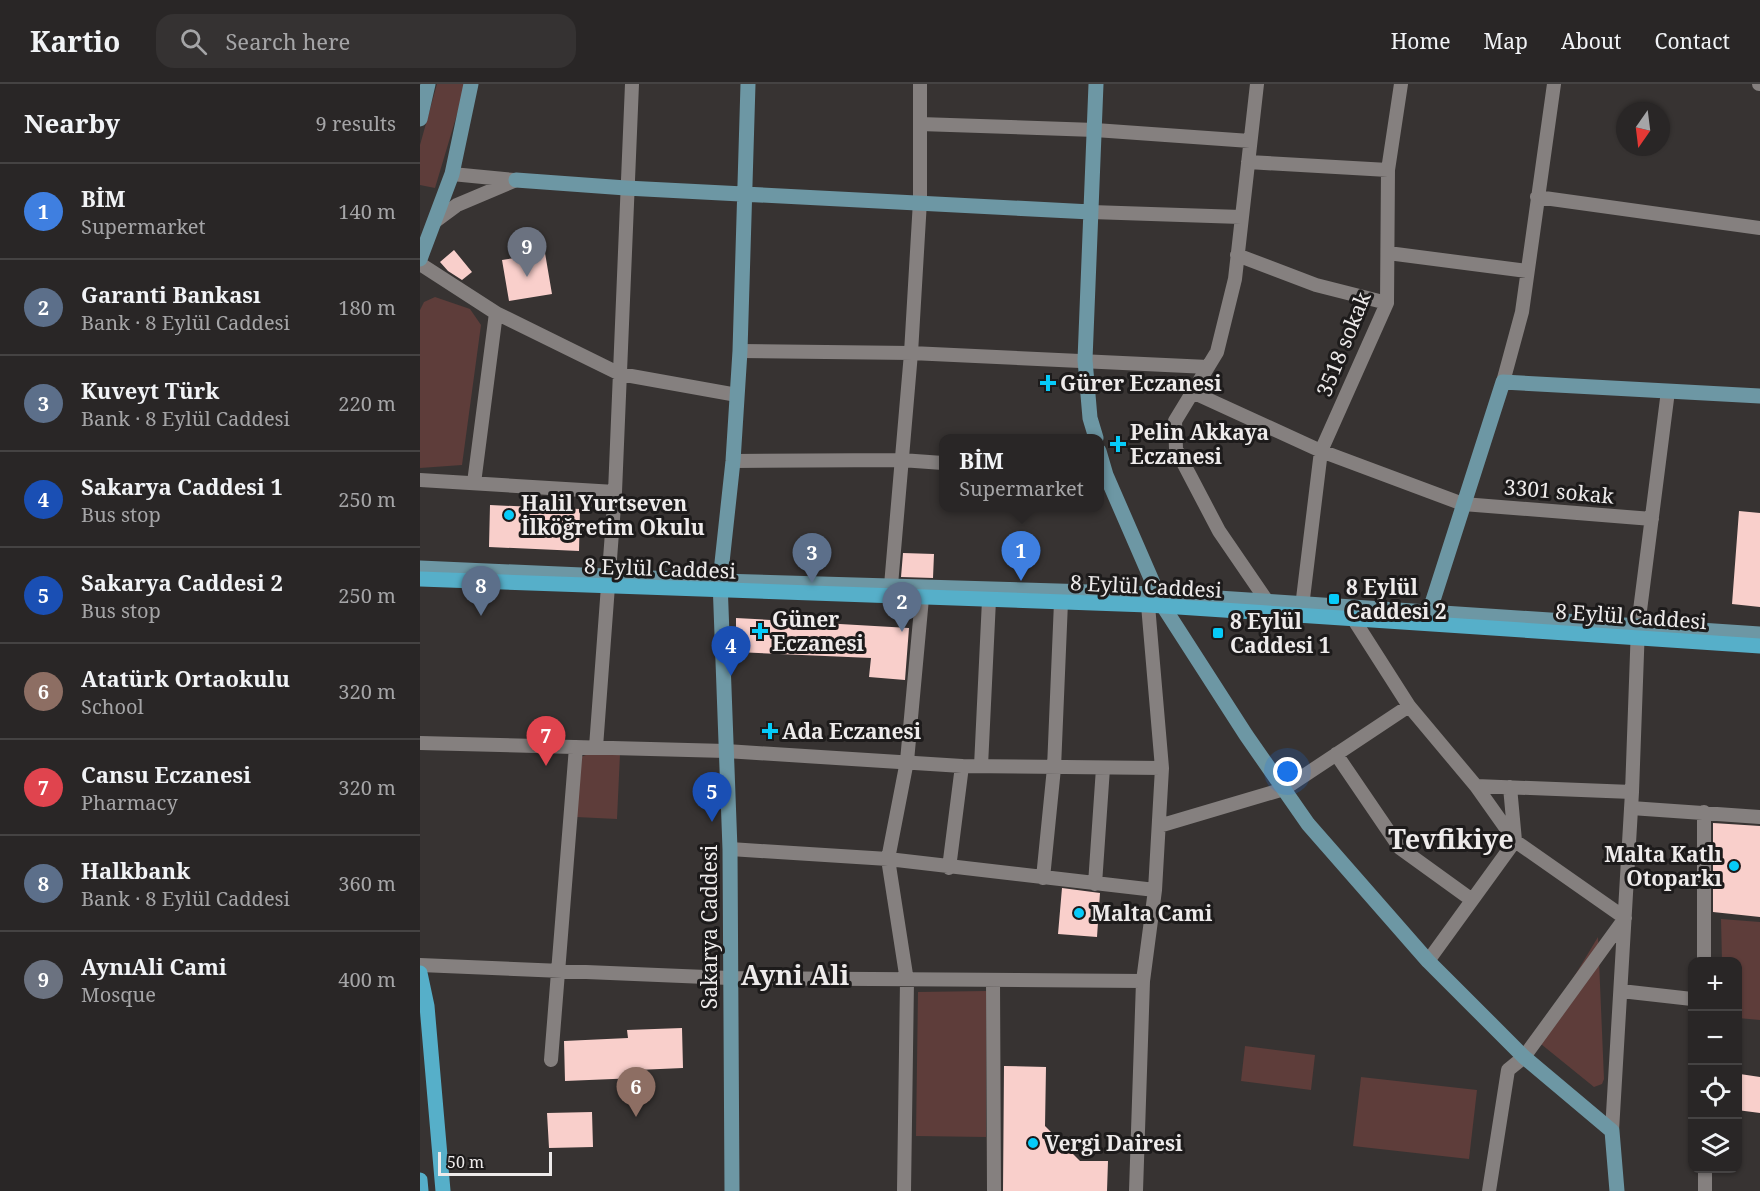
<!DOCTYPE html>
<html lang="en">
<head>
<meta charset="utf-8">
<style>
  :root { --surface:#292626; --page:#353232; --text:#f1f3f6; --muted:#a5a5a7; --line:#454343; --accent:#95b2f1 }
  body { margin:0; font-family:"Noto Serif",serif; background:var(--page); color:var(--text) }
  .controls { position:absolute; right:18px; bottom:18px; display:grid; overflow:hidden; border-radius:12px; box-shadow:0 2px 4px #0004 }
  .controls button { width:54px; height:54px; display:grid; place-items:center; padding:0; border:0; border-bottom:2px solid var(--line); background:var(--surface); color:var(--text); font:30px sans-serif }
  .compass { position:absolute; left:1196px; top:18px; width:54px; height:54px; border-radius:50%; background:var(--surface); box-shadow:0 2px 4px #0004; rotate:194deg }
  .scale { position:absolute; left:18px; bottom:15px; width:114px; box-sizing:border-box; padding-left:6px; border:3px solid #eeebeb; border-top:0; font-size:16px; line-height:21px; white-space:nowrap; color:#eeebeb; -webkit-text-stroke:4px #1d1b1b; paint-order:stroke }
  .you { position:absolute; left:868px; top:688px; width:21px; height:21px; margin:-15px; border:4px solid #fff; border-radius:50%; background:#1a73e8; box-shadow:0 0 0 9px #1a73e833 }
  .badge { display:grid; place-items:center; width:39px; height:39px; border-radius:50%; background:var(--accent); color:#fff; font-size:20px; font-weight:700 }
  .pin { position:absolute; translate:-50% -50px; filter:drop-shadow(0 2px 3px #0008) }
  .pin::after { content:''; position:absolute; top:32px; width:21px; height:18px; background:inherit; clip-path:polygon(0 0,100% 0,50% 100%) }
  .popup { position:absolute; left:519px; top:350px; width:165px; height:78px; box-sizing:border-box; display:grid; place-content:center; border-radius:12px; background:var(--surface); filter:drop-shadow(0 2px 4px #0005); font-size:20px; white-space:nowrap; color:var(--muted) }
  .popup b { font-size:22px; color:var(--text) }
  .popup::after { content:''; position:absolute; left:50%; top:100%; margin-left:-12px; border:12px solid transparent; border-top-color:var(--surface) }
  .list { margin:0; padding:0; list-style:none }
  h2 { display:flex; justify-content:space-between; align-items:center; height:78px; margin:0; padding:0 24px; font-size:26px }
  h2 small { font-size:20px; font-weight:400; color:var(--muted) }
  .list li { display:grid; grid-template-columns:39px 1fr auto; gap:18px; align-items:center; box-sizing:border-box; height:96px; padding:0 24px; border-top:2px solid var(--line) }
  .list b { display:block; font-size:22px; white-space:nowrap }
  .list p { margin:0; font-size:20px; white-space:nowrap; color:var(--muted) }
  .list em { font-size:20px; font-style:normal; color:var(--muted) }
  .icon { flex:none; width:33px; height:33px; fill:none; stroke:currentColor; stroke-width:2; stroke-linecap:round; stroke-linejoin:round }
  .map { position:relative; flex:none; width:1340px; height:1107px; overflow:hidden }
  header { display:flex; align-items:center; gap:36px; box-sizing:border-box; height:84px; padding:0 30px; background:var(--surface); border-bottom:2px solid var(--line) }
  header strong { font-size:28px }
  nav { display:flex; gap:33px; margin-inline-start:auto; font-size:21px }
  .search { width:420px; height:54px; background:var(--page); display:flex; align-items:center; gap:15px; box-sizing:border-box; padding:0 21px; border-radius:18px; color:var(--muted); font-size:22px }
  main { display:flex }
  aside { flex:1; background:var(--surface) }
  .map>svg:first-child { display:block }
  .green { fill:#5e3d3a }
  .building { fill:#f9cfcb }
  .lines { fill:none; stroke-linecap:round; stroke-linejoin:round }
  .street { stroke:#85807f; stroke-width:14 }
  .secondary { stroke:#6d97a4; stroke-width:15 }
  .primary { stroke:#56afc9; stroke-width:15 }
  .poi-dot { fill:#06cbf9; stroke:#1d1b1b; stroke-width:2 }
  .labels { text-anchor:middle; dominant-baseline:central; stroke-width:6; stroke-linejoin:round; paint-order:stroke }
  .street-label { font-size:21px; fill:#eeebeb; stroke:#1d1b1b }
  .poi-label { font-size:21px; font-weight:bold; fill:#eeebeb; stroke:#1d1b1b; text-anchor:start }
  .district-label { font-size:27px; font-weight:bold; fill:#eeebeb; stroke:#1d1b1b }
</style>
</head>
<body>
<header>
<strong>Kartio</strong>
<div class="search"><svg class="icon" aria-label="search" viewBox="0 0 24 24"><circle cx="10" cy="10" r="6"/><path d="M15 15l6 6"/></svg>Search here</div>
<nav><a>Home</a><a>Map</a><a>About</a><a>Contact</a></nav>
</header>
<main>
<aside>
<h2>Nearby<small>9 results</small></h2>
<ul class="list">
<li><span class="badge" style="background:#3f7fe0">1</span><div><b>BİM</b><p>Supermarket</p></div><em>140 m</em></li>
<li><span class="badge" style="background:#5c6f8a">2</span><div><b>Garanti Bankası</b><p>Bank · 8 Eylül Caddesi</p></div><em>180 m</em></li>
<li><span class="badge" style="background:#5c6f8a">3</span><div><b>Kuveyt Türk</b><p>Bank · 8 Eylül Caddesi</p></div><em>220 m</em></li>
<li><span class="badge" style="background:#1a4fb4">4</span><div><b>Sakarya Caddesi 1</b><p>Bus stop</p></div><em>250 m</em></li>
<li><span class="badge" style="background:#1a4fb4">5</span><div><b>Sakarya Caddesi 2</b><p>Bus stop</p></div><em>250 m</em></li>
<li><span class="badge" style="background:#8d6e63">6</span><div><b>Atatürk Ortaokulu</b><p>School</p></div><em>320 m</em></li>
<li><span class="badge" style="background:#e0444e">7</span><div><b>Cansu Eczanesi</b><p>Pharmacy</p></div><em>320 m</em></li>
<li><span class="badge" style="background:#5c6f8a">8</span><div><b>Halkbank</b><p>Bank · 8 Eylül Caddesi</p></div><em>360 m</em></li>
<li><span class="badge" style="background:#6b7280">9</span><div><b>AynıAli Cami</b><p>Mosque</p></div><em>400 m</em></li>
</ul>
</aside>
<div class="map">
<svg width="1340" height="1107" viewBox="0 0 1340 1107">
  <rect width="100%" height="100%" fill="#373332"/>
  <path class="green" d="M17,0H46L15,104L0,101V61Z
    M15,213L50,225L61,241L42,381L0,384V226L4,218Z
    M173,668L200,670L197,735L156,733L161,673Z
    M1301,835L1340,838V936L1318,934V878L1302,877Z
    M1178,853L1184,995L1182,1000L1174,1003L1116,956Z
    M566,907V1053L496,1052L498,908Z
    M825,962L895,971L891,1006L821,997Z
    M941,993L1057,1006L1049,1075L933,1062Z"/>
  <path class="building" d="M34,166L52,188L42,196L28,187L20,178Z
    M125,169L132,210L89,217L82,176Z
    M70,421L160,425L159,467L69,463Z
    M1319,427L1340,429V523L1312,520Z
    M483,469L514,470L513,494L481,493Z
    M316,534L489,544L485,596L449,593L451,574L316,568Z
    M1293,739L1340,742V833L1293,828Z
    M642,804L680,809L677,853L638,850Z
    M262,944L263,984L217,986V994L145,997L144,957L208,954L207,946Z
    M584,982L626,983L625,1042L660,1077H688L687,1107H583Z
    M1320,990L1340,993V1029L1317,1026Z
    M172,1028L173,1063L129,1064L127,1029Z"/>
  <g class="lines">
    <path class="street" d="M837,0L815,195L797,268L755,337L756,365L799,447L851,523
      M1339,0H1340
      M500,40L675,46L830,57
      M828,78L968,86
      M32,90L94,96
      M1117,113L1340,144
      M671,128L821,133
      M14,138L37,121L96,96
      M968,169L1107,187
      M817,171L896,201L967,219
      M0,180L76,229
      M320,267L491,269L788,283
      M1083,298L1102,228L1134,0
      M772,308L901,367L1043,420L1232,435
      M313,377L481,376L523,379
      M0,396L195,408
      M54,399L76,229L200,290L317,311
      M470,513L491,269L500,117V0
      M929,528L989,622L1056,702L1095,757L1205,834L1104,973L1088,986L1069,1107
      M881,531L901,367L967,219L968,86L981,0
      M0,659L306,667L542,682L742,684
      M176,663L195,408L212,0
      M916,670L980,764L1052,816
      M561,682L569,516
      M1056,702L1212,708
      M1211,724L1340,733
      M1284,728V878
      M739,742L864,705L989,622
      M310,765L468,775L735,806
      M529,784L542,682
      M623,794L634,684L641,518
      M675,800L683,684
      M1008,877L1095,757L1090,703
      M0,881L310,894L723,897
      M573,896L574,1107
      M1201,907L1272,915
      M131,976L156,663
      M1192,1047L1212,708L1218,542L1248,307
      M1285,1084V1107
      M484,1107L487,897L468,775L487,677L502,514
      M716,1107L723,897L735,806L742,684L728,521"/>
    <path class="secondary" d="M0,35L8,0
      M96,96L206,104L671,128
      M0,175L32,90L51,0
      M676,354L670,334L665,276L676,0
      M679,367L686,391L743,522L826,651L888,740L1008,877L1104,973L1192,1047L1197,1107
      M0,484L300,497L737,510L1340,550
      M1007,535L1083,298L1340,312
      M312,1107L310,765L300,497L313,377L320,267L328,0"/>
    <path class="primary" d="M0,495L728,521L1340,562
      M0,889L7,922L23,1107
      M0,1096L1,1107"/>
  </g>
  <g class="poi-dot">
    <path d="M625 290h6v6h6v6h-6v6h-6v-6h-6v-6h6z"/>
    <path d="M695 351h6v6h6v6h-6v6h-6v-6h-6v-6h6z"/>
    <circle cx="89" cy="431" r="6"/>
    <rect x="908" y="509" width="12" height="12" rx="3"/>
    <path d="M337 538h6v6h6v6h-6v6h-6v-6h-6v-6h6z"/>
    <rect x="792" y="543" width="12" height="12" rx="3"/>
    <path d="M347 638h6v6h6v6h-6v6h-6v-6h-6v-6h6z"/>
    <circle cx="1314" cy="782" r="6"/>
    <circle cx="659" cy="829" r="6"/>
    <circle cx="613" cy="1059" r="6"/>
  </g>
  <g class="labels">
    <g class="street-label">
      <text transform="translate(923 260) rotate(-68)">3518 sokak</text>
      <text transform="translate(1139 407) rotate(5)">3301 sokak</text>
      <text transform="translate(240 484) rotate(2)">8 Eylül Caddesi</text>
      <text transform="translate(726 502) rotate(3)">8 Eylül Caddesi</text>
      <text transform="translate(1211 532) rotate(4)">8 Eylül Caddesi</text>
      <text transform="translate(289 843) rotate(-90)">Sakarya Caddesi</text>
    </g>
    <g class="poi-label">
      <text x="640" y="299">Gürer Eczanesi</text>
      <text x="710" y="348">Pelin Akkaya<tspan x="710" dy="24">Eczanesi</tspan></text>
      <text x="101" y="419">Halil Yurtseven<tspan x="101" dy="24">İlköğretim Okulu</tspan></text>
      <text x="926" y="503">8 Eylül<tspan x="926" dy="24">Caddesi 2</tspan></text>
      <text x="352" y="535">Güner<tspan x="352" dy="24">Eczanesi</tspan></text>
      <text x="810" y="537">8 Eylül<tspan x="810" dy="24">Caddesi 1</tspan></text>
      <text x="362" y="647">Ada Eczanesi</text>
      <text x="1302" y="770" text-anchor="end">Malta Katlı<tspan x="1302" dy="24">Otoparkı</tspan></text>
      <text x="671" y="829">Malta Cami</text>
      <text x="625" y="1059">Vergi Dairesi</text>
    </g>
    <g class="district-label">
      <text x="1031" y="754">Tevfikiye</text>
      <text x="375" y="890">Ayni Ali</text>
    </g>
  </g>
</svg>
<div class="controls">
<button>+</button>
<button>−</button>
<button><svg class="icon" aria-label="locate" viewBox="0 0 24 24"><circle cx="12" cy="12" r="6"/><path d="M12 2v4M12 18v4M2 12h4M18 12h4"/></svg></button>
<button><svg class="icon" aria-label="layers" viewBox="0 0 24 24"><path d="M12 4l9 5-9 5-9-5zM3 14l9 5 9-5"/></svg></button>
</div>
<svg class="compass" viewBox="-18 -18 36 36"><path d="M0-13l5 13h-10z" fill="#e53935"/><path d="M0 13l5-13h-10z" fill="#a5a5a7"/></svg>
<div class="scale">50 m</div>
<div class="you"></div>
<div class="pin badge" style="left:601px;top:497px;background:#3f7fe0">1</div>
<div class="popup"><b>BİM</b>Supermarket</div>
<div class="pin badge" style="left:482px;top:548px;background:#5c6f8a">2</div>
<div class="pin badge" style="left:392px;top:499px;background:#5c6f8a">3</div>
<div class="pin badge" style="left:311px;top:592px;background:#1a4fb4">4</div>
<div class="pin badge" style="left:292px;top:738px;background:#1a4fb4">5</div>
<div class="pin badge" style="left:216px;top:1033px;background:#8d6e63">6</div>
<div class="pin badge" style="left:126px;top:682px;background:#e0444e">7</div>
<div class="pin badge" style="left:61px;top:532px;background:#5c6f8a">8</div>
<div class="pin badge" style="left:107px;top:193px;background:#6b7280">9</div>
</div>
</main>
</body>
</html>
